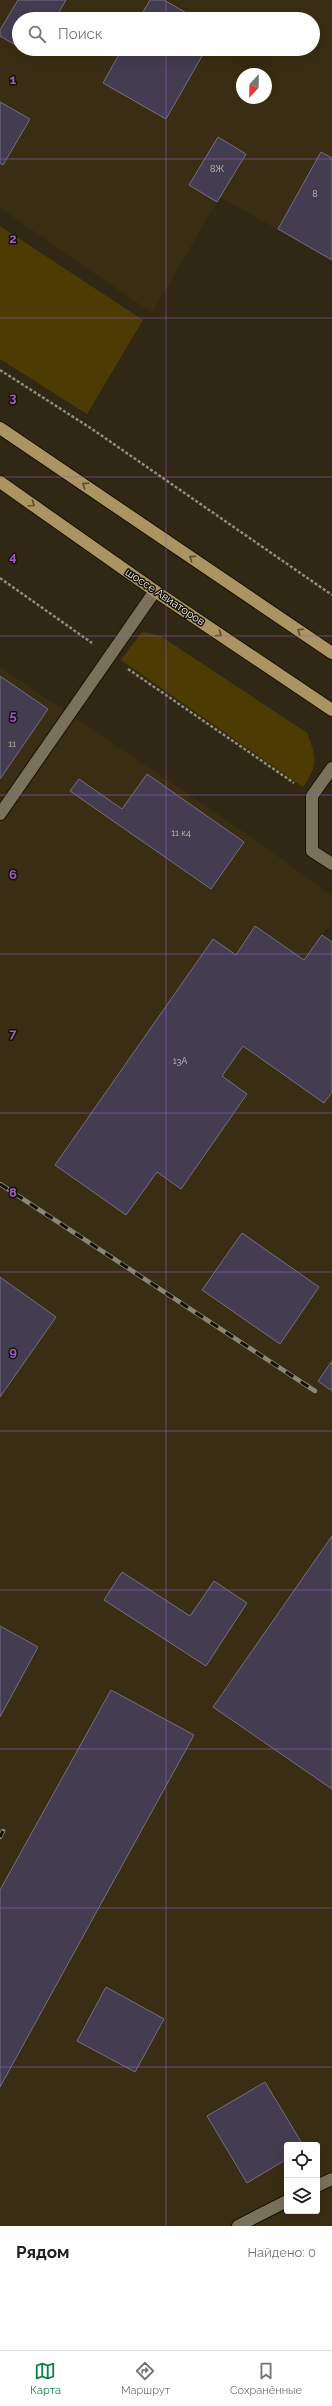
<!DOCTYPE html>
<html lang="ru">
<head>
<meta charset="utf-8">
<style>
  :root { --surface:#fff; --page:#f2f2f2; --text:#202124; --muted:#757577; --line:#e0e0e0; --accent:#0b8043 }
  body { margin:0; font-family:Raleway,sans-serif; background:var(--page); color:var(--text) }
  .controls { position:absolute; right:12px; bottom:12px; display:grid; overflow:hidden; border-radius:4px; box-shadow:0 4px 16px #0002 }
  .controls button { width:36px; height:36px; display:grid; place-items:center; padding:0; border:0; border-bottom:1px solid var(--line); background:var(--surface); color:var(--text); font:20px sans-serif }
  .compass { position:absolute; left:236px; top:68px; width:36px; height:36px; border-radius:50%; background:var(--surface); box-shadow:0 4px 16px #0002; rotate:202deg }
  .list { margin:0; padding:0; list-style:none }
  h2 { display:flex; justify-content:space-between; align-items:center; height:52px; margin:0; padding:0 16px; font-size:17px }
  h2 small { font-size:13px; font-weight:400; color:var(--muted) }
  .icon { flex:none; width:22px; height:22px; fill:none; stroke:currentColor; stroke-width:2; stroke-linecap:round; stroke-linejoin:round }
  .map { position:relative; flex:none; width:332px; height:2226px; overflow:hidden }
  .search { position:absolute; background:var(--surface); box-shadow:0 4px 16px #0002; left:12px; right:12px; top:12px; height:44px; display:flex; align-items:center; gap:10px; box-sizing:border-box; padding:0 14px; border-radius:22px; color:var(--muted); font-size:15px }
  .sheet { height:124px; background:var(--surface) }
  nav { display:flex; justify-content:space-around; align-items:center; box-sizing:border-box; height:56px; border-top:1px solid var(--line); background:var(--surface); font-size:11px; color:var(--muted) }
  nav a { display:grid; justify-items:center; gap:2px }
  nav .on { color:var(--accent) }
  .map>svg:first-child { display:block }
  .built { fill:#392e13; fill-rule:evenodd }
  .green { fill:#4d3b04 }
  .building { fill:#443d51; stroke:#756d83 }
  .lines { fill:none; stroke-linecap:round; stroke-linejoin:round }
  .minor-casing { stroke:#181101; stroke-width:14 }
  .major-casing { stroke:#181101; stroke-width:14 }
  .path { stroke:#938d7d; stroke-width:2.5; stroke-dasharray:3 2; stroke-linecap:butt }
  .minor { stroke:#7a715b; stroke-width:12 }
  .major { stroke:#aa9461; stroke-width:12 }
  .rail-casing { stroke:#8c8675; stroke-width:4.5 }
  .rail { stroke:#151109; stroke-width:3; stroke-dasharray:9; stroke-linecap:butt }
  .oneway { stroke:#584c31 }
  .grid { fill:none; stroke:#995cc8; stroke-width:1; stroke-opacity:0.55 }
  .labels { text-anchor:middle; dominant-baseline:central; stroke-width:3; stroke-linejoin:round; paint-order:stroke }
  .number-label { font-size:9px; fill:#c7c2bd }
  .street-label { font-size:11px; fill:#f3eee1; stroke:#151109 }
  .grid-label { font-size:13px; text-anchor:middle; font-weight:bold; fill:#995cc8; stroke:#151109; stroke-width:3; stroke-linejoin:round; paint-order:stroke }
</style>
</head>
<body>
<div class="map">
<svg width="332" height="2226" viewBox="0 0 332 2226">
  <rect width="100%" height="100%" fill="#302814"/>
  <path class="built" d="M0,0H332V260L220,197L152,313L0,208ZM19,19H313V49H19ZM242,74H266V98H242Z
    M0,667L254,839L332,896V924L322,935L332,942V2226H0ZM287,2145H317V2211H287Z"/>
  <path class="green" d="M0,226L143,320L87,414L0,359Z
    M142,632L159,635L307,733C317,758 318,765 303,787L121,660Z"/>
  <path class="building" d="M18,0H66L55,19H19V47L0,36V30Z
    M150,0H164L197,19H139Z
    M22,49H37L33,56Z
    M122,49H206L166,119L103,83Z
    M0,102L30,119L3,165L0,163Z
    M218,137L246,154L217,202L189,185Z
    M321,152L332,158V260L278,229Z
    M0,676L48,709L0,779Z
    M147,774L244,842L211,889L70,791L79,779L122,809Z
    M255,926L304,960L322,935L332,942V1092L324,1103L243,1046L222,1076L247,1094L181,1189L157,1172L126,1215L55,1165L213,939L236,955Z
    M242,1233L319,1287L280,1344L202,1290Z
    M0,1277L56,1317L0,1397Z
    M332,1361V1391L318,1381Z
    M332,1536V1789L213,1707Z
    M122,1572L190,1616L214,1581L247,1603L206,1666L104,1600Z
    M0,1626L38,1647L0,1717Z
    M111,1690L194,1735L0,2087V1890Z
    M106,1987L164,2019L135,2072L77,2041Z
    M265,2082L303,2145H287V2159L247,2183L207,2116Z"/>
  <g class="lines">
    <g class="minor-casing">
      <path id="minor" d="M332,768L312,796V851L332,864
        M0,814L155,591
        M317,2186L332,2179
        M238,2226L287,2201"/>
    </g>
    <g class="major-casing">
      <path id="major" d="M0,428L332,653
        M0,482L155,591L332,710"/>
    </g>
    <path class="path" d="M0,370L92,429L332,595
      M0,578L92,643
      M128,669L294,783"/>
    <use href="#minor" class="minor"/>
    <use href="#major" class="major"/>
    <g class="rail-casing">
      <path id="rail" d="M0,1184L315,1391
        M0,1837L3,1831"/>
    </g>
    <use href="#rail" class="rail"/>
  </g>
  <defs><path id="oneway-chevron" d="M-2-3.5L2.5 0L-2 3.5" fill="none" stroke-width="1.6" stroke-linecap="round" stroke-linejoin="round"/></defs>
  <g class="oneway">
    <use href="#oneway-chevron" transform="translate(85 485) rotate(-146)"/>
    <use href="#oneway-chevron" transform="translate(32 504) rotate(35)"/>
    <use href="#oneway-chevron" transform="translate(192 558) rotate(-146)"/>
    <use href="#oneway-chevron" transform="translate(300 631) rotate(-146)"/>
    <use href="#oneway-chevron" transform="translate(219 634) rotate(34)"/>
  </g>
  <path class="grid" d="M166,0V19M166,49V2226M0,159H332M0,318H332M0,477H332M0,636H332M0,795H332M0,954H332M0,1113H332M0,1272H332M0,1431H332M0,1590H332M0,1749H332M0,1908H332M0,2067H332"/>
  <g class="labels">
    <g class="number-label">
      <text x="217" y="169">8Ж</text>
      <text x="315" y="194">8</text>
      <text x="12" y="744">11</text>
      <text x="181" y="833">11 к4</text>
      <text x="180" y="1061">13А</text>
    </g>
    <g class="street-label">
      <text transform="translate(165 597) rotate(34)">шоссе Авиаторов</text>
    </g>
  </g>
  <g class="grid-label">
    <text x="13" y="84">1</text>
    <text x="13" y="243">2</text>
    <text x="13" y="402">3</text>
    <text x="13" y="561">4</text>
    <text x="13" y="720">5</text>
    <text x="13" y="879">6</text>
    <text x="13" y="1038">7</text>
    <text x="13" y="1197">8</text>
    <text x="13" y="1356">9</text>
  </g>
</svg>
<div class="controls">
<button><svg class="icon" aria-label="locate" viewBox="0 0 24 24"><circle cx="12" cy="12" r="6"/><path d="M12 2v4M12 18v4M2 12h4M18 12h4"/></svg></button>
<button><svg class="icon" aria-label="layers" viewBox="0 0 24 24"><path d="M12 4l9 5-9 5-9-5zM3 14l9 5 9-5"/></svg></button>
</div>
<svg class="compass" viewBox="-18 -18 36 36"><path d="M0-13l5 13h-10z" fill="#e53935"/><path d="M0 13l5-13h-10z" fill="#757577"/></svg>
<div class="search"><svg class="icon" aria-label="search" viewBox="0 0 24 24"><circle cx="10" cy="10" r="6"/><path d="M15 15l6 6"/></svg>Поиск</div>
</div>
<section class="sheet">
<h2>Рядом<small>Найдено: 0</small></h2>
<ul class="list">
</ul>
</section>
<nav>
<a class="on"><svg class="icon" aria-label="map" viewBox="0 0 24 24"><path d="M3 6l6-2 6 2 6-2v14l-6 2-6-2-6 2zM9 4v14M15 6v14"/></svg>Карта</a>
<a><svg class="icon" aria-label="directions" viewBox="0 0 24 24"><path d="M12 3l9 9-9 9-9-9zM9 14v-3h6M13 9l2 2-2 2"/></svg>Маршрут</a>
<a><svg class="icon" aria-label="saved" viewBox="0 0 24 24"><path d="M7 4h10v16l-5-4-5 4z"/></svg>Сохранённые</a>
</nav>
</body>
</html>
